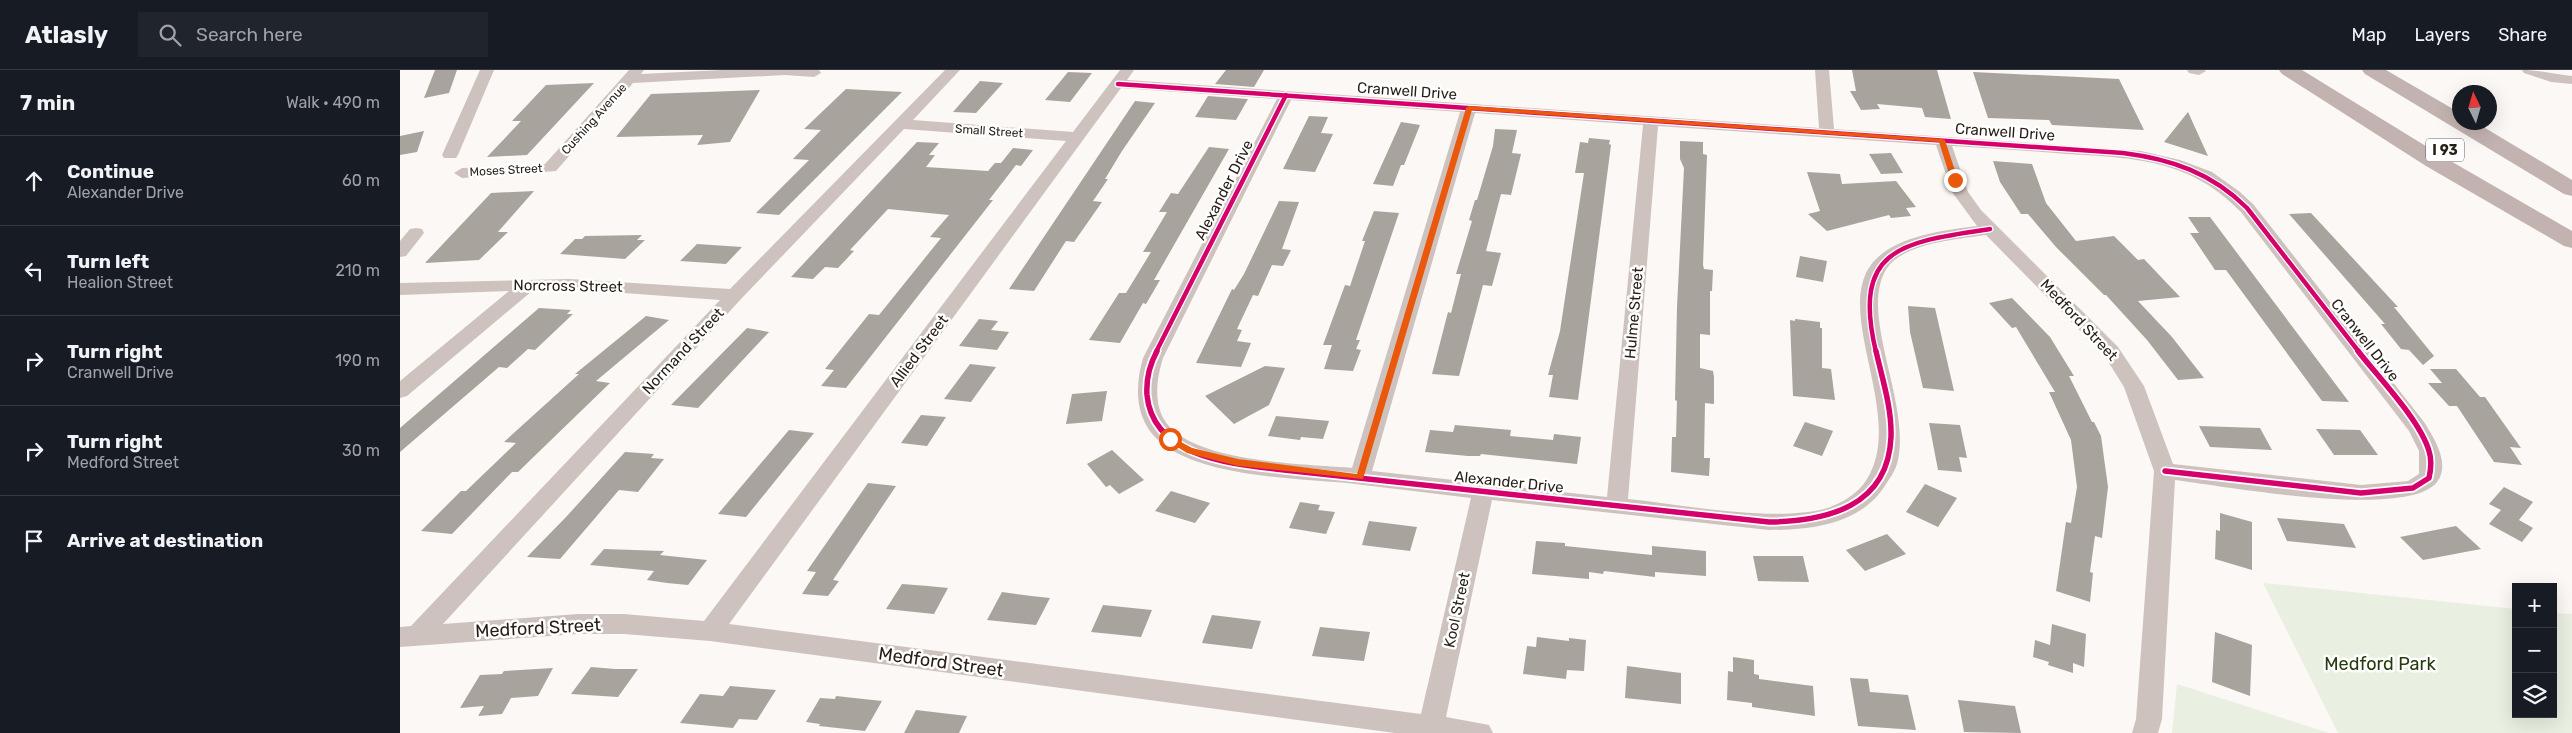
<!DOCTYPE html>
<html lang="en">
<head>
<meta charset="utf-8">
<style>
  :root { --surface:#171b24; --page:#20242c; --text:#f1f3f6; --muted:#9ea1a6; --line:#363941 }
  body { margin:0; font-family:Rubik,sans-serif; background:var(--page); color:var(--text) }
  .controls { position:absolute; right:15px; bottom:15px; display:grid; overflow:hidden; border-radius:0px; box-shadow:0 5px 20px #0002 }
  .controls button { width:45px; height:45px; display:grid; place-items:center; padding:0; border:0; border-bottom:1px solid var(--line); background:var(--surface); color:var(--text); font:25px sans-serif }
  .compass { position:absolute; left:2052px; top:15px; width:45px; height:45px; border-radius:50%; background:var(--surface); box-shadow:0 5px 20px #0002; rotate:355deg }
  .stop { position:absolute; width:15px; height:15px; margin:-11px; border:4px solid #ea580c; border-radius:50%; background:#fff }
  .stop.end { background:#ea580c; border-color:#fff; box-shadow:0 1px 5px #0008 }
  .list { margin:0; padding:0; list-style:none }
  h2 { display:flex; justify-content:space-between; align-items:center; height:65px; margin:0; padding:0 20px; font-size:21px }
  h2 small { font-size:16px; font-weight:400; color:var(--muted) }
  .list li { display:grid; grid-template-columns:32px 1fr auto; gap:15px; align-items:center; box-sizing:border-box; height:90px; padding:0 20px; border-top:1px solid var(--line) }
  .list b { display:block; font-size:19px; white-space:nowrap }
  .list p { margin:0; font-size:16px; white-space:nowrap; color:var(--muted) }
  .list em { font-size:16px; font-style:normal; color:var(--muted) }
  .icon { flex:none; width:28px; height:28px; fill:none; stroke:currentColor; stroke-width:2; stroke-linecap:round; stroke-linejoin:round }
  .map { position:relative; flex:none; width:2172px; height:663px; overflow:hidden }
  header { display:flex; align-items:center; gap:30px; box-sizing:border-box; height:70px; padding:0 25px; background:var(--surface); border-bottom:1px solid var(--line) }
  header strong { font-size:24px }
  nav { display:flex; gap:28px; margin-inline-start:auto; font-size:18px }
  .search { width:350px; height:45px; background:var(--page); display:flex; align-items:center; gap:12px; box-sizing:border-box; padding:0 18px; border-radius:0px; color:var(--muted); font-size:19px }
  main { display:flex }
  aside { flex:1; background:var(--surface) }
  .map>svg:first-child { display:block }
  .green { fill:#e9efe1 }
  .building { fill:#a9a39e }
  .lines { fill:none; stroke-linecap:round; stroke-linejoin:round }
  .minor { fill:#cec2bf; fill-rule:evenodd }
  .motorway { fill:#c3b3b0; fill-rule:evenodd }
  .cycleway-far1-casing { stroke:#fff; stroke-width:7 }
  .cycleway-casing { stroke:#fff; stroke-width:9 }
  .cycleway-far1 { stroke:#d6006c; stroke-width:4.5 }
  .cycleway { stroke:#d6006c; stroke-width:5.5 }
  .route { fill:#ea580c }
  .labels { text-anchor:middle; dominant-baseline:central; stroke-width:5; stroke-linejoin:round; paint-order:stroke }
  .far-street-label { font-size:12px; fill:#271e16; stroke:#fff }
  .shield { fill:#fff; stroke:#68625c; stroke-width:1 }
  .shield-label { font-size:14px; font-weight:bold; fill:#271e16 }
  .street-label { font-size:15px; fill:#271e16; stroke:#fff }
  .near-street-label { font-size:18px; fill:#271e16; stroke:#fff }
  .near-park-label { font-size:18px; fill:#273c0e; stroke:#fff }
</style>
</head>
<body>
<header>
<strong>Atlasly</strong>
<div class="search"><svg class="icon" aria-label="search" viewBox="0 0 24 24"><circle cx="10" cy="10" r="6"/><path d="M15 15l6 6"/></svg>Search here</div>
<nav><a>Map</a><a>Layers</a><a>Share</a></nav>
</header>
<main>
<aside>
<h2>7 min<small>Walk · 490 m</small></h2>
<ul class="list">
<li><svg class="icon" aria-label="ahead" viewBox="0 0 24 24"><path d="M12 20V5M6 11l6-6 6 6"/></svg><div><b>Continue</b><p>Alexander Drive</p></div><em>60 m</em></li>
<li><svg class="icon" aria-label="left" viewBox="0 0 24 24"><path d="M17 20v-9H6M10 6l-5 5 5 5"/></svg><div><b>Turn left</b><p>Healion Street</p></div><em>210 m</em></li>
<li><svg class="icon" aria-label="right" viewBox="0 0 24 24"><path d="M7 20v-9h11M14 6l5 5-5 5"/></svg><div><b>Turn right</b><p>Cranwell Drive</p></div><em>190 m</em></li>
<li><svg class="icon" aria-label="right" viewBox="0 0 24 24"><path d="M7 20v-9h11M14 6l5 5-5 5"/></svg><div><b>Turn right</b><p>Medford Street</p></div><em>30 m</em></li>
<li><svg class="icon" aria-label="arrive" viewBox="0 0 24 24"><path d="M6 21V4h12l-3 4 3 4H6"/></svg><div><b>Arrive at destination</b></div></li>
</ul>
</aside>
<div class="map">
<svg width="2172" height="663" viewBox="0 0 2172 663">
  <rect width="100%" height="100%" fill="#fbf8f5"/>
  <path class="green" d="M1863,513L2116,539V644H2153V543L2172,544V663H1938Z
    M1777,614L1929,663H1772Z"/>
  <path class="building" d="M35,0H57L49,23L24,28Z
    M826,0H864L854,17L815,14Z
    M1452,0H1537L1551,49L1525,47L1522,38L1477,34L1480,39L1461,40L1450,21H1456Z
    M668,2L692,3L670,32L645,30Z
    M1573,2L1719,9L1744,60L1652,55L1649,50L1588,48Z
    M580,11L603,13L576,43L553,42Z
    M194,13L127,85L87,87L121,51H112L146,15Z
    M446,19L502,22L379,145L356,143L409,90L393,89L421,60L404,59Z
    M360,20L330,72L297,75L303,65L216,67L251,24Z
    M808,26L848,29L836,50L795,47Z
    M735,31L755,33L722,81L705,109H708L693,131L702,132L674,172L666,171L634,221L609,219Z
    M1788,42L1808,86L1764,72Z
    M909,46L928,47L921,63L933,64L915,102L883,99Z
    M1001,52L1020,55L1004,95H1001L993,116L973,114Z
    M1095,59L1117,60L1112,83L1121,84L1111,125L1101,124L1086,181L1101,183L1092,216L1083,215L1059,306L1032,304L1048,242L1051,243L1061,204H1056L1072,151L1069,150L1075,130H1077L1093,76Z
    M24,61L17,82L0,85V66Z
    M1189,68L1210,70L1209,74L1211,75L1178,330L1149,327L1153,305H1148L1160,261L1184,103H1175L1180,72L1188,73Z
    M1280,71L1303,72V84L1307,85L1303,195L1304,199L1313,200L1312,221H1310V265L1300,264V298L1313,301L1314,307V334L1305,333L1304,388H1310L1309,406L1271,402L1272,367H1276L1277,331L1275,330L1277,237L1284,98L1280,89Z
    M517,72L539,73L529,85H535L526,97L588,101L595,93H601L613,78L633,80L621,96L616,95L589,130H593L446,318L421,316L434,300L425,299L469,244L479,245L541,168L530,167L549,145L488,139L450,180L454,181L438,198L425,197L413,209L391,207Z
    M809,77L829,79L754,210H760L746,234L743,233L720,273L689,270L719,223H726L751,182H743L767,142H759L771,123L778,124Z
    M1491,83L1503,103L1481,104L1469,84Z
    M1593,91L1632,94L1646,133L1676,171L1714,166L1738,190L1744,189L1780,227L1738,231L1772,267L1804,308L1778,310L1747,270L1706,225H1704L1656,177L1628,144H1621L1600,112Z
    M1407,102L1440,104L1442,114L1496,111L1516,137L1506,138L1511,146L1491,148L1489,145L1427,161L1408,144L1420,141Z
    M134,121L98,162H108L79,190L25,193L91,123Z
    M879,131L899,132L882,179L891,180L883,196L872,195L858,226L853,225L837,259L842,260L837,271L851,273L841,297L796,293L832,219L834,220L844,204Z
    M974,141L999,143L956,270H960L956,279L961,280L953,301L924,299L932,275H923L945,215L950,216L965,171H962Z
    M1911,143L1998,237H1994L2034,286L2023,295L2009,280L2001,279L1981,254H1985L1889,144Z
    M1788,147H1810L1949,332L1922,331L1826,200H1815L1790,163H1799Z
    M242,165L237,170H245L225,189L160,184L175,169H182L185,166Z
    M297,174L342,177L326,194L280,191Z
    M1400,186L1427,191L1423,212L1396,207Z
    M1612,228L1650,267L1674,306H1669L1692,352H1694L1701,366L1708,417L1702,468L1695,466L1690,502L1693,503L1690,532L1656,521L1666,452L1671,453L1677,417L1671,370L1649,322H1655L1616,257L1612,258L1589,233Z
    M1508,236L1535,238L1554,321L1523,318L1510,262Z
    M139,238L171,240L167,244H173L135,280L128,279L107,298L99,297L0,382V358Z
    M246,246L269,250L196,311L210,313L118,402H112L52,464L21,461L61,421H66L116,373L104,372L179,304H175Z
    M579,249L598,251L591,260L609,262L597,280L559,276Z
    M1395,249L1420,252V258H1422V298L1431,299L1435,330L1393,326L1390,250L1395,251Z
    M347,258L369,262L298,338L271,335Z
    M570,294L596,297L571,332L544,329Z
    M865,296L885,298L869,335L834,354L805,326Z
    M2030,299H2056L2080,327H2085L2121,378L2110,377L2122,395L2094,392L2057,336H2049L2028,313H2042Z
    M707,321L702,351L666,354L672,324Z
    M521,345L546,347L527,376L501,373Z
    M876,346L929,351L923,369L901,367L900,370L868,366Z
    M1405,352L1433,361L1422,386L1393,376Z
    M1529,353L1560,355L1567,388L1559,387L1562,402L1538,400Z
    M1055,355L1111,360L1110,366L1153,370L1154,364L1181,367L1177,394L1081,384L1080,386H1068L1025,382L1030,360L1053,362Z
    M1799,356L1860,358L1872,380L1810,377Z
    M1916,359L1960,360L1978,385H1934Z
    M389,360L414,363L346,447L318,444Z
    M712,380L744,410L719,424L710,415L706,417L687,394Z
    M225,382L254,384L251,388L264,389L238,422L219,420L160,489L127,487L167,446Z
    M468,413L496,416L433,510L439,511L428,526L402,524L416,502L407,501Z
    M1525,414L1557,428L1538,457L1506,442Z
    M2104,417L2133,432L2119,450L2133,458L2122,472L2089,454L2101,440L2089,434Z
    M771,421L810,433L795,453L755,441Z
    M900,432L920,435L918,440L935,442L926,464L889,458Z
    M1820,443L1852,452V500L1815,489L1816,460L1820,461Z
    M1877,448L1944,454L1956,478L1887,471Z
    M969,451L1017,457L1010,481L962,475Z
    M2056,456L2081,479L2023,490L2000,467Z
    M1487,464L1506,484L1465,501L1446,480Z
    M1136,471L1165,473V476L1252,485V476L1306,481V506L1255,502V507L1204,501L1203,504L1189,502V509L1132,504Z
    M204,479L264,481L260,485L307,490L288,515L267,513L247,510L254,501L190,495Z
    M1353,486H1403L1409,512L1358,511Z
    M502,514L528,516L548,518L534,544L486,539Z
    M602,522L631,526L650,528L636,555L587,550Z
    M703,535L752,540L741,567L691,562Z
    M812,545L861,551L852,579L802,573Z
    M1652,554L1686,564L1684,597L1673,593V603L1648,595L1649,592L1633,587L1635,570L1650,575Z
    M920,557L970,562L964,591L912,586Z
    M1815,562L1852,575L1850,626L1812,612Z
    M1137,567L1169,571V568L1186,570L1184,601L1167,600L1166,609L1123,604L1127,576L1136,577Z
    M1333,587L1354,590V604L1359,605V609L1413,616L1415,646L1352,637V633L1327,630L1328,601L1333,602Z
    M1227,596L1281,603V634L1225,628Z
    M191,597L215,599H238L218,627L171,624Z
    M153,598L138,626L111,628L102,644L78,646L84,636L60,638L80,605L102,604L104,601Z
    M1450,608L1468,609L1470,622L1508,625L1516,660L1458,656Z
    M330,616L376,620L357,650L339,649L333,658L280,653L300,624L323,626Z
    M436,626L482,631L465,661L419,656L420,654L406,652L420,628L435,629Z
    M1558,630L1615,636L1621,663L1564,662Z
    M516,640L567,646L559,663H504Z"/>
  <g class="lines">
    <path class="minor" d="M80,0H94L58,85L56,88H44L42,85Z
      M229,0H244L241,4L322,0H419L421,3L414,7L385,5L233,13L156,101L62,108L54,103L62,98L145,94Z
      M545,0H560L513,50L673,62L720,0H734L727,10L1419,58L1415,0H1429L1434,59L1741,81L1780,90L1812,102L1840,122L1853,134L2024,352C2034,368 2051,394 2037,412C2008,450 1823,416 1775,410L1762,649L1758,663H1732L1736,649L1754,401L1724,317L1704,285L1586,165C1559,169 1504,173 1487,198C1457,244 1513,335 1497,394C1495,401 1490,408 1486,414C1462,454 1412,460 1369,460L1092,430L1046,647L1089,655L1093,663H995L310,571L224,564H178L0,577V557L11,556L320,230L169,219L132,221L7,326L0,328V311L109,221L0,225V213L169,209L330,219ZM721,18L877,29L743,288C734,319 735,353 763,374C805,407 895,408 947,413C988,418 1030,423 1071,428L1021,644L329,554ZM891,30L1060,42L952,398C906,394 792,393 765,351C753,332 757,308 763,288ZM1075,43L1243,55L1207,427L972,401ZM1258,56L1536,75L1552,122L1577,156C1547,160 1509,164 1483,183C1421,228 1509,341 1467,409C1458,424 1441,434 1424,439C1371,452 1285,435 1228,429ZM504,59L666,71L304,551L224,544H178L43,554L341,229ZM1552,76C1590,78 1628,81 1666,84C1734,88 1790,89 1841,142L2009,361L2019,381V404L2008,411L1961,415L1773,394L1744,316L1718,277L1581,140L1568,122Z
      M1787,0H1805L1806,1L1799,5L1789,3Z
      M2122,0C2139,0 2155,4 2172,6V14L2151,12L2124,3Z
      M16,158L22,159L24,163L6,186L0,187V171L10,159Z"/>
    <path class="motorway" d="M1879,0H1902L2042,86L2172,161V178L2164,176L2026,96L1882,4Z
      M1962,0H1986L2060,43V52H2075L2172,110V126L2164,124L1965,4Z"/>
    <g class="cycleway-far1-casing">
      <path id="cycleway-far1" d="M718,14L1723,83C1771,89 1812,103 1847,138L1959,282
        M756,282L886,25
        M1476,282C1451,177 1503,172 1590,159"/>
    </g>
    <g class="cycleway-casing">
      <path id="cycleway" d="M757,281C750,294 746,310 747,325C753,389 835,394 884,400L1369,452C1427,451 1488,437 1491,367C1492,338 1482,308 1476,281
        M1765,401L1961,423L2013,418L2029,408C2031,399 2032,390 2029,381C2020,350 1978,307 1958,281"/>
    </g>
    <use href="#cycleway-far1" class="cycleway-far1"/>
    <use href="#cycleway" class="cycleway"/>
  </g>
  <path class="route" d="M1069,36L1542,69L1545,70L1558,110L1555,112L1551,110L1539,72L1072,40L963,409L838,396L787,383L768,371L766,369L770,366L792,378L838,389L957,404L1066,38Z"/>
  <g class="labels">
    <g class="far-street-label">
      <text transform="translate(194 49) rotate(-48)">Cushing Avenue</text>
      <text transform="translate(589 61) rotate(4)">Small Street</text>
      <text transform="translate(106 100) rotate(-3)">Moses Street</text>
    </g>
    <rect class="shield" x="2026" y="68.5" width="38" height="23" rx="4"/>
    <g class="shield-label">
      <text x="2045" y="80">I 93</text>
    </g>
    <g class="street-label">
      <text transform="translate(1007 21) rotate(4)">Cranwell Drive</text>
      <text transform="translate(1605 62) rotate(4)">Cranwell Drive</text>
      <text transform="translate(824 120) rotate(-63)">Alexander Drive</text>
      <text transform="translate(168 216) rotate(1)">Norcross Street</text>
      <text transform="translate(1234 243) rotate(-85)">Hulme Street</text>
      <text transform="translate(1679 250) rotate(47)">Medford Street</text>
      <text transform="translate(1965 270) rotate(52)">Cranwell Drive</text>
      <text transform="translate(283 281) rotate(-47)">Normand Street</text>
      <text transform="translate(519 281) rotate(-53)">Allied Street</text>
      <text transform="translate(1109 412) rotate(6)">Alexander Drive</text>
      <text transform="translate(1057 540) rotate(-78)">Kool Street</text>
    </g>
    <g class="near-street-label">
      <text transform="translate(138 558) rotate(-3)">Medford Street</text>
      <text transform="translate(541 592) rotate(8)">Medford Street</text>
    </g>
    <g class="near-park-label">
      <text x="1980" y="594">Medford Park</text>
    </g>
  </g>
</svg>
<div class="controls">
<button>+</button>
<button>−</button>
<button><svg class="icon" aria-label="layers" viewBox="0 0 24 24"><path d="M12 4l9 5-9 5-9-5zM3 14l9 5 9-5"/></svg></button>
</div>
<svg class="compass" viewBox="-18 -18 36 36"><path d="M0-13l5 13h-10z" fill="#e53935"/><path d="M0 13l5-13h-10z" fill="#9ea1a6"/></svg>
<div class="stop" style="left:770px;top:369px"></div>
<div class="stop end" style="left:1555px;top:110px"></div>
</div>
</main>
</body>
</html>
